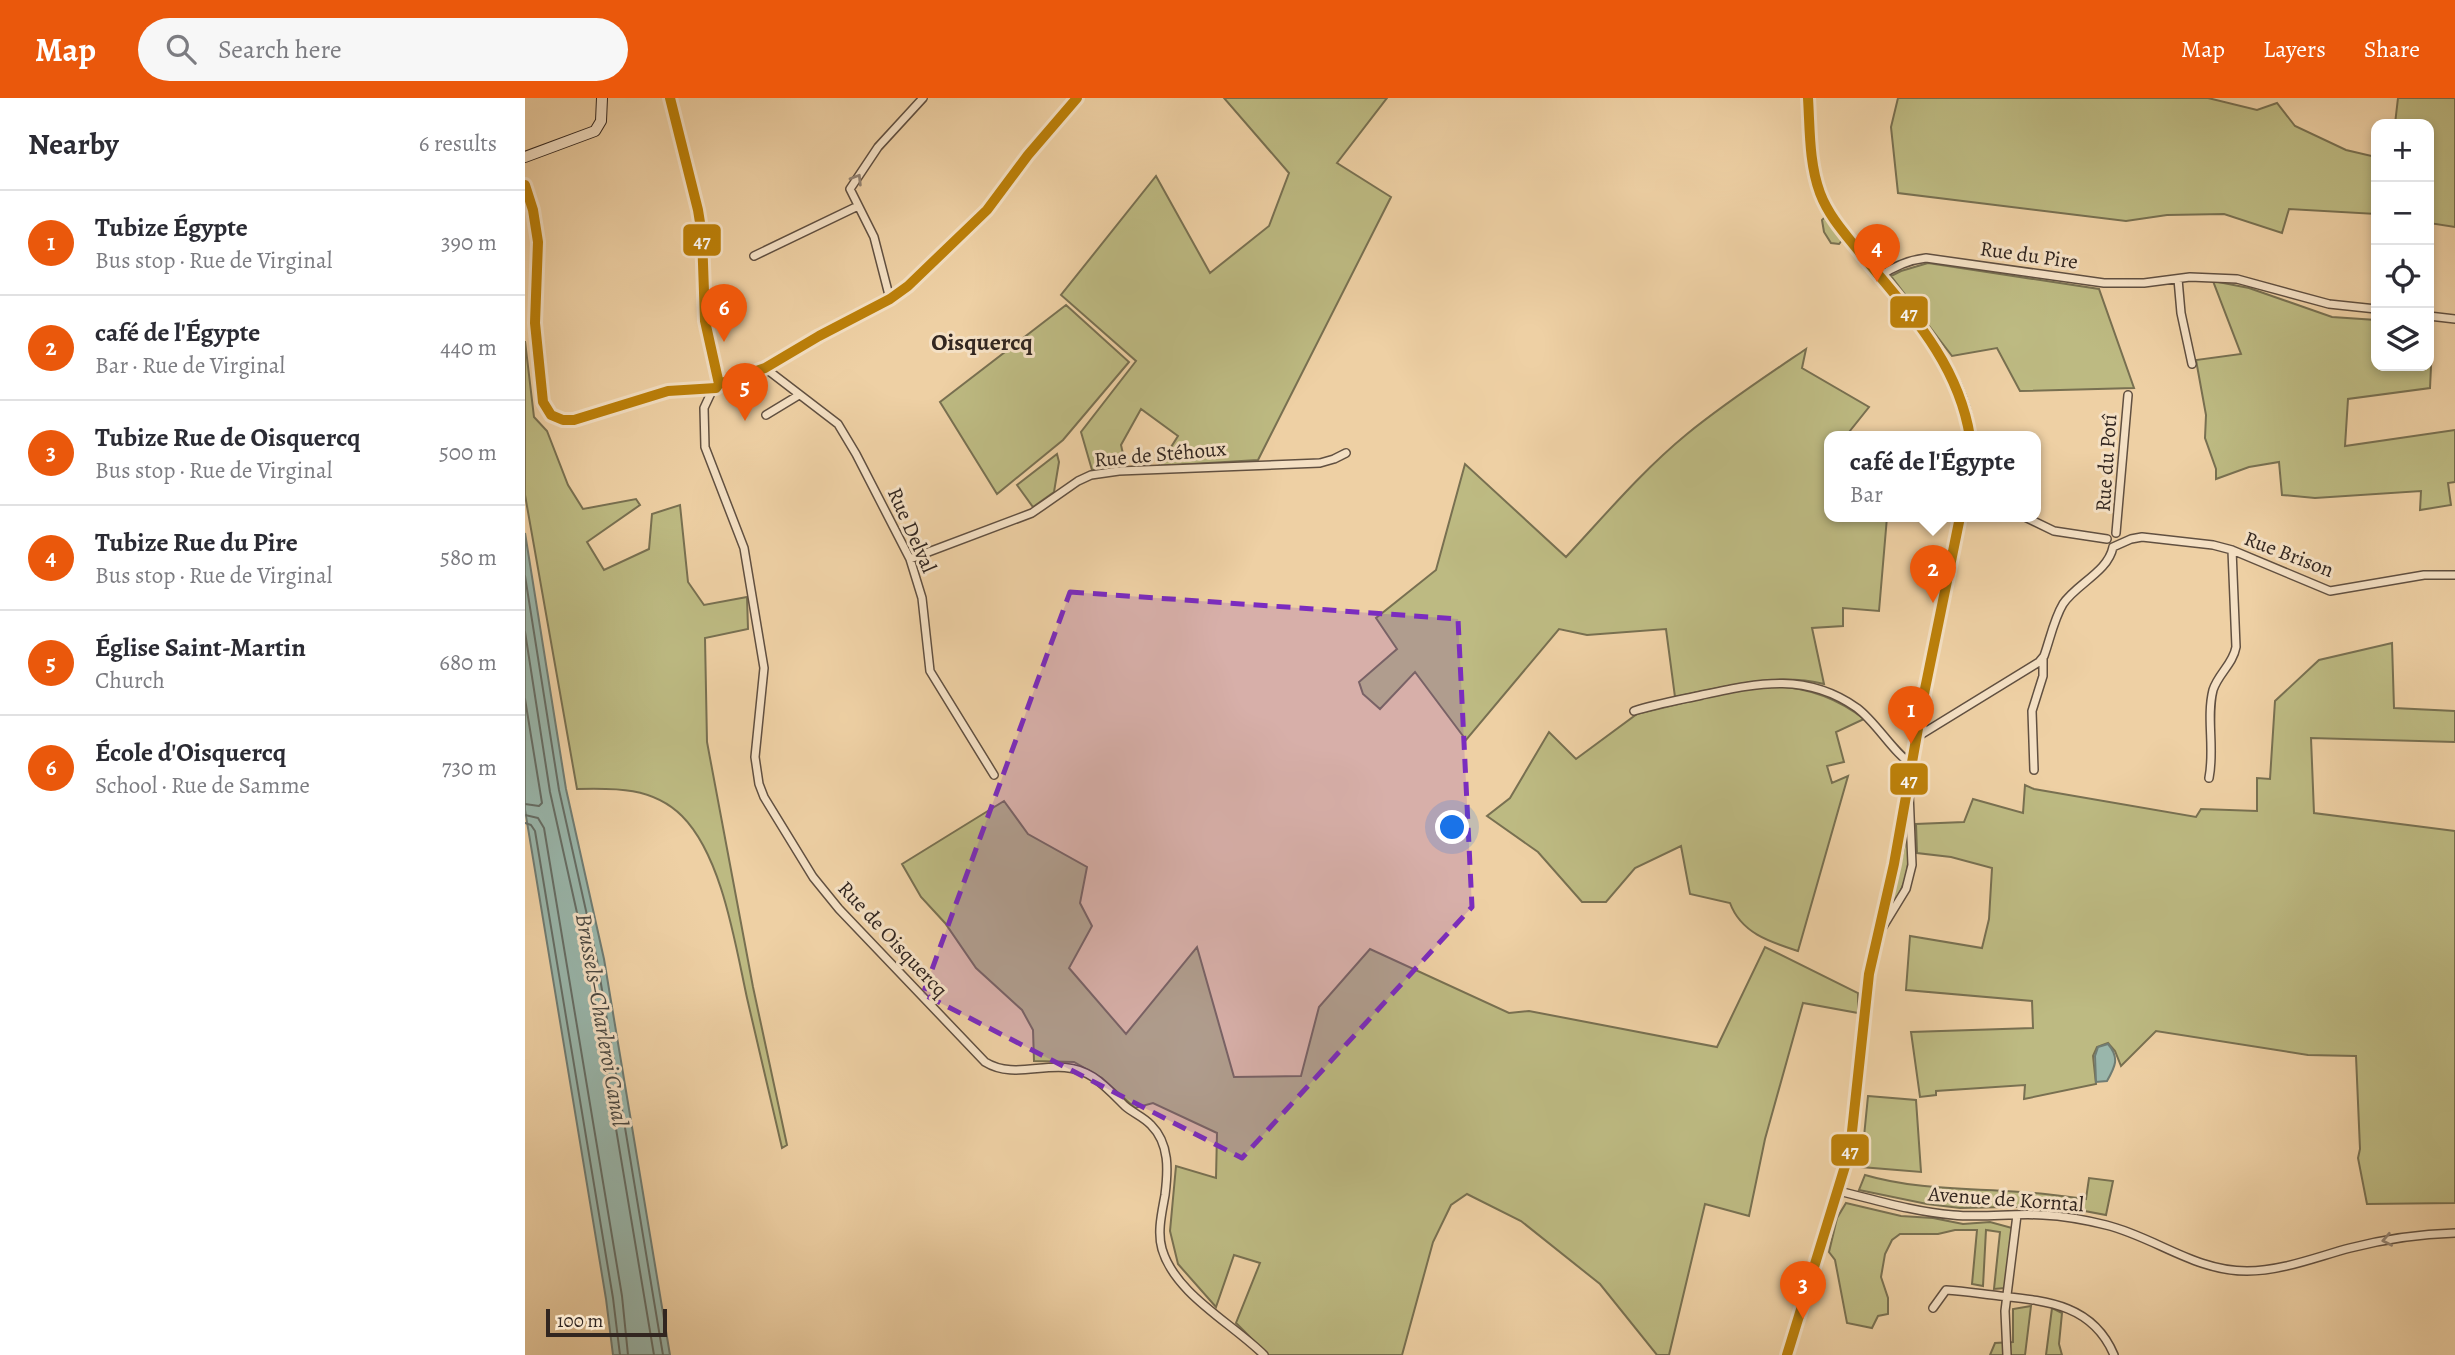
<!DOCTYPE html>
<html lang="en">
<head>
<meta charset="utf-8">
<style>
  :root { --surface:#fff; --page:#f7f7f7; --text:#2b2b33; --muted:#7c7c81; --line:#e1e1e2; --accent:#ea580c }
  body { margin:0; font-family:Alegreya,serif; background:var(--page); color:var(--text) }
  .controls { position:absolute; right:21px; top:21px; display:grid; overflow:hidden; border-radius:14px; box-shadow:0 4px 10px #0003 }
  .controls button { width:63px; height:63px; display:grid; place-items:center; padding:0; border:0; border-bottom:2px solid var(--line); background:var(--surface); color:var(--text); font:35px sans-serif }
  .scale { position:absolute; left:21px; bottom:18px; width:121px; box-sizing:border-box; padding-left:7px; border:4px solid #322620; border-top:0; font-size:19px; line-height:24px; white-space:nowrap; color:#322620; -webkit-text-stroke:5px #f4e0c4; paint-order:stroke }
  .you { position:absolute; left:928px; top:730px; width:24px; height:24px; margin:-18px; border:5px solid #fff; border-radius:50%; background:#1a73e8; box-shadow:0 0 0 10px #1a73e833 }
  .badge { display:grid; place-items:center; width:46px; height:46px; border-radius:50%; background:var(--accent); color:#fff; font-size:23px; font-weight:700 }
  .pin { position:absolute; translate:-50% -58px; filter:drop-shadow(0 2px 4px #0008) }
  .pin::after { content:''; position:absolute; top:37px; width:24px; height:21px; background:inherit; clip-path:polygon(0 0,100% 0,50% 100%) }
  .popup { position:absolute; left:1299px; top:333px; width:217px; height:91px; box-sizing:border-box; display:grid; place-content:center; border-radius:14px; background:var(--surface); filter:drop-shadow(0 2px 5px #0005); font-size:23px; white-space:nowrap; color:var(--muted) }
  .popup b { font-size:26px; color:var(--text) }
  .popup::after { content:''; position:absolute; left:50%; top:100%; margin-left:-14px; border:14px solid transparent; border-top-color:var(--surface) }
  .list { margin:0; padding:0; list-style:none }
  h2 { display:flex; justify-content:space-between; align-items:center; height:91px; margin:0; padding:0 28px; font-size:30px }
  h2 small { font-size:23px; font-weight:400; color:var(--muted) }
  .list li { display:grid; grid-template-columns:46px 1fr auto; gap:21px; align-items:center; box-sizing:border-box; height:105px; padding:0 28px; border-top:2px solid var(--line) }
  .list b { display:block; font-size:26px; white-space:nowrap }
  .list p { margin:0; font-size:23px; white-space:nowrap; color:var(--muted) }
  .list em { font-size:23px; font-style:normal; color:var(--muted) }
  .icon { flex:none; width:38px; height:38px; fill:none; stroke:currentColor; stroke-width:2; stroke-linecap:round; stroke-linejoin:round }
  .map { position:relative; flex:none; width:1930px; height:1257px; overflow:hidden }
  header { display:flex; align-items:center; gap:42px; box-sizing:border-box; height:98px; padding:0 35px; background:var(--accent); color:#fff }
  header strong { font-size:33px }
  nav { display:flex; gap:38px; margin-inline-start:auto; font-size:24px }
  .search { width:490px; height:63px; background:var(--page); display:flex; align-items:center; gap:18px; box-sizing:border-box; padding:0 24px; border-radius:38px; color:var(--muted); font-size:26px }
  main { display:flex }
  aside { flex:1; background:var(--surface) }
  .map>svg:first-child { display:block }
  .green { fill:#bdba82; stroke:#787051; stroke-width:2 }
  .water { fill:#99b6ab; stroke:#707c73; stroke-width:2 }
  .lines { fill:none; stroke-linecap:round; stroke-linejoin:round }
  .shore { stroke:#666e66; stroke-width:2 }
  .street-casing { stroke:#615041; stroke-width:10 }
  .secondary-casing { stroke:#322620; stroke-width:12 }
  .street { stroke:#f4e0c4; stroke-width:7 }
  .secondary { stroke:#f4e0c4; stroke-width:10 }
  .bus-1-casing { stroke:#f4e0c4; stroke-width:16 }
  .bus-1 { stroke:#bc800a; stroke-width:10 }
  .oneway { stroke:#938372 }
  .marked { fill:#7b2cbf; fill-opacity:0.2; stroke:#7b2cbf; stroke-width:5; stroke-dasharray:14 9; stroke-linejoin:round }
  .labels { text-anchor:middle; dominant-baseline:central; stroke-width:6; stroke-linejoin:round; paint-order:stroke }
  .street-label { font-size:21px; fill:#322620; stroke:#f4e0c4 }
  .water-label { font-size:23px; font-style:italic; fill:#4c4a43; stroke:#f4e0c4 }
  .quarter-label { font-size:24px; font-weight:bold; fill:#322620; stroke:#f4e0c4 }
  .line-badge { stroke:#f4e0c4; stroke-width:2.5 }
  .badge-label { font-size:19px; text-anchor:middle; font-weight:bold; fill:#fff }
</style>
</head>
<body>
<header>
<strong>Map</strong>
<div class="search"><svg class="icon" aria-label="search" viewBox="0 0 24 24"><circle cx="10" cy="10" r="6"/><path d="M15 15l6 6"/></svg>Search here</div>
<nav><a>Map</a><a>Layers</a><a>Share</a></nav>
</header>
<main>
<aside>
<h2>Nearby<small>6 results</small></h2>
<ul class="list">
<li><span class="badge">1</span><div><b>Tubize Égypte</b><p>Bus stop · Rue de Virginal</p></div><em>390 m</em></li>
<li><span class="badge">2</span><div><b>café de l'Égypte</b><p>Bar · Rue de Virginal</p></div><em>440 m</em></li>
<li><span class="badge">3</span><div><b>Tubize Rue de Oisquercq</b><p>Bus stop · Rue de Virginal</p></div><em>500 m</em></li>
<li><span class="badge">4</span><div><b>Tubize Rue du Pire</b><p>Bus stop · Rue de Virginal</p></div><em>580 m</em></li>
<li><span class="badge">5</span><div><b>Église Saint-Martin</b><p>Church</p></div><em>680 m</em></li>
<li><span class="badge">6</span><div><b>École d'Oisquercq</b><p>School · Rue de Samme</p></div><em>730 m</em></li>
</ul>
</aside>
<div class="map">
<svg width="1930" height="1257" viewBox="0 0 1930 1257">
  <rect width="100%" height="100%" fill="#eed0a4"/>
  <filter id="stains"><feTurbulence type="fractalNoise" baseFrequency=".00286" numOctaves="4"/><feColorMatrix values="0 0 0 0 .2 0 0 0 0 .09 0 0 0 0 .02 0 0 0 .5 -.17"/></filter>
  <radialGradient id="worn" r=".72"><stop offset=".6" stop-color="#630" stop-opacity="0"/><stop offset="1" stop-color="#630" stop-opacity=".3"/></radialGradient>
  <path class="green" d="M699,0H862L812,65L866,99L733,362L634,368L653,338L616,311L596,347L601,369L567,372L556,334L611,263L536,197L631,78L685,175L744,128L764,75Z
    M1373,0H1683L1732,12L1752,5L1770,28L1821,52L1851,59V116L1764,111L1757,135L1699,116L1642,117L1601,123L1373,95L1366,29Z
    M1873,0H1930V129L1904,125V26H1870Z
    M1301,118L1318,141L1314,146L1306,145L1299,134L1297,122Z
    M1403,165L1574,191L1609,290L1495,293L1472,250L1427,258L1366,178L1376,173Z
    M1688,183L1724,190L1807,219L1851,222V268H1904V225L1908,226L1905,290L1823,301L1820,348L1930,332V384L1923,385L1926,407L1895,412L1896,393L1790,400L1757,397L1754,364L1724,369L1691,381V371L1680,340L1681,317L1671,262L1716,256Z
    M541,207L604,264L538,342L472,396L415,304Z
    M0,243L9,319L22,333L43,387L58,411L111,401L115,407L62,444L79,472L124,451L127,416L155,407L163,484L179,507L222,499L223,531L180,540L182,644L228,889L262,1047L257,1050C245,1000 234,950 222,900C210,845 197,758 157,718C128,689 90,690 52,691L0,397Z
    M1281,251L1277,270L1344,309L1320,339H1305V419H1362L1354,513L1318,510V528L1287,530L1299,586C1249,574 1199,589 1150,599L1141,531L1062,537L1034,531L941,642L890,574L855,611L838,596L834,584L872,551L851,520L911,472L940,366L1041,459C1080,417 1118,372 1162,336C1200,305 1241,278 1281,251Z
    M532,356L534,364L529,394L508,409L492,387Z
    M1867,545L1869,610L1930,613V644L1786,640L1789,715L1930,733V1105L1842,1106L1833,1060L1835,1051L1831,958L1783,957L1631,933L1596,968L1590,953L1583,945L1572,949L1568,958L1571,986L1499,1001L1500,987L1411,993V997L1395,999L1386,934L1508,930L1507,903L1381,892L1385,838L1457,850L1464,821L1467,770L1426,759L1392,755L1391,726L1439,724L1448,701L1498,715L1500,687L1509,691L1671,719L1676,711L1732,713V680L1745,681L1750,603L1794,562Z
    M1247,588C1281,589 1312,600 1339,621L1311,634L1319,664L1302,668L1307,685L1323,678L1273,853C1245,844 1216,835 1205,805L1165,796L1156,748L1110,770L1081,804H1057L1013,754L962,718L985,700L1024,634L1051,661L1112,616L1208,593Z
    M479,703L503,736L562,769L555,805L567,828L544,870L601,936L672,849L709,979L776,978L794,909L845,851L984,915L1004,913L1192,949L1240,849L1333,895V915L1278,905L1240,1041L1224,1118L1180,1106L1144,1257H1132L1075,1186L996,1123L942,1096L926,1107L908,1144L877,1257H743L711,1225L735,1165L709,1157L691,1209L653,1166L645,1133L651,1068L691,1080L692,1035L628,1005L610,1010L577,980L549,964L509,963L508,932L497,912L451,870L420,825L396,799L377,766Z
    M1383,734C1385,775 1383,781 1363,817Z
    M1343,998L1391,1002L1396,1074L1336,1069Z
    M1340,1077C1391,1092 1443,1090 1496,1094C1517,1095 1539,1098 1561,1101L1564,1080L1588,1083L1581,1117L1533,1108L1435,1110L1402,1106L1334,1092Z
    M1321,1105L1376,1118L1408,1120L1438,1126L1465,1124L1487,1130L1480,1190L1469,1191L1475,1134L1461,1132L1458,1188L1447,1186L1452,1132H1430L1413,1136H1375L1367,1142L1360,1156L1356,1179L1363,1200V1216L1353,1218L1347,1230L1322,1225L1310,1162L1304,1154L1312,1120Z
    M1506,1208L1500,1257H1465L1470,1245L1488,1244V1211Z
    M1527,1210L1537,1215L1534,1246L1537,1257H1521Z"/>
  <path class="water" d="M0,435L41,691L79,861L145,1257H88L81,1201L0,712Z
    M1583,946C1595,960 1590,969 1582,983L1571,984L1570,958L1573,949Z"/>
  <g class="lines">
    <path class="shore" d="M0,478L34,692L72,862L138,1257
      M0,534L25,694L63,864L129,1257
      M0,601L17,705L14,708L0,706
      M0,717L13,720L19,730L97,1198L103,1257
      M0,725L6,727L10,733L88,1200L95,1257"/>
    <g class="street-casing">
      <path id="street" d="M145,0L173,112L177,137L180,223L194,286
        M552,0L503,57L462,112L383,188L365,201L294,238L240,270L194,286L186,295L179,310L180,349L219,450L239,570L230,659L234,686L239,699L288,779L314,811L460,964C494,985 532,955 568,979C580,987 590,998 600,1008C608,1015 619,1019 626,1027C645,1046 643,1073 640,1097C637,1114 632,1134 637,1151C650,1196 707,1225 739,1257
        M0,87L8,112L13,144L10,225L18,304L26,317L38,322H49L143,293L191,290
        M229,158L333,108
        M1354,179C1369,168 1383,162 1401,160L1579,185H1619L1665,179L1712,181L1804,206L1851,211
        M1653,181L1656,215L1667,266
        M365,201L349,139L325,91L353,49L398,0
        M1904,218L1930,221
        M240,270L313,326L331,356L385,461L397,500L405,573L469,677
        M241,317L274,297
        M1500,419L1529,433L1582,441
        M1591,435L1603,297
        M1588,449L1606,441L1617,439L1688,447L1707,452L1805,493L1899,477H1930
        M385,461L507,415L553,383L566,377L594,373L795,365L809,361L821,355
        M1109,613C1131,606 1154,602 1177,597C1233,585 1281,574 1332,610C1352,625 1369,656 1388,667
        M1392,639L1514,564L1519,558C1525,541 1529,521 1538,506C1551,486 1583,474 1588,449
        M1509,672L1507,613L1518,578V560
        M1684,680C1690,651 1681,620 1688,592C1693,576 1708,566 1711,549L1707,452
        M1356,832L1381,791L1387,767L1384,694
        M1314,1093C1351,1102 1389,1114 1428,1117C1458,1120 1488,1115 1518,1117C1539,1118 1561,1122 1581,1127C1630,1139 1669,1173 1722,1173C1757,1173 1791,1159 1825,1150C1860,1141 1894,1136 1930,1135
        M1408,1210L1421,1192C1439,1193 1457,1196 1475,1198C1523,1203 1568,1207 1589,1257
        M1482,1257L1480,1213L1492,1117"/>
    </g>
    <g class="secondary-casing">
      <path id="secondary" d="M1283,0C1285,30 1284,67 1295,96C1303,116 1317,132 1331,149C1373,202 1441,269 1445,339
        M0,59L70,33L76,23L77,0
        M1262,1257L1325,1052L1344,876L1369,766L1400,591L1435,419"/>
    </g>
    <use href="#street" class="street"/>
    <use href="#secondary" class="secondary"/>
    <g class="bus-1-casing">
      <path id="bus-1" d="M145,0L173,112L177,137L180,223L194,286
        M1283,0C1285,32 1284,65 1295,95C1304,119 1322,138 1337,157C1384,214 1433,264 1445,339
        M0,87L8,112L13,144L10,225L18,304L26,317L38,322H49L143,293L191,290L194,286L240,270L294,238L365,201L383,188L462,112L503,57L552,0
        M1262,1257L1325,1052L1344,876L1369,766L1400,591L1435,419"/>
    </g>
    <use href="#bus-1" class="bus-1"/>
  </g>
  <defs><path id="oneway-chevron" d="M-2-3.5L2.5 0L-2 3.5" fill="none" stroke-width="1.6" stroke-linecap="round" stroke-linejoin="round" transform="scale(1.75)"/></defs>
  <g class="oneway">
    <use href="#oneway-chevron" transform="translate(332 81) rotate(-58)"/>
    <use href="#oneway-chevron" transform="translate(1862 1142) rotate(169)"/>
  </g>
  <path class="marked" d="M545,494L933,521L947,809L717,1060L398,896Z"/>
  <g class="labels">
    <g class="street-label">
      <text transform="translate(1504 157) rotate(8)">Rue du Pire</text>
      <text transform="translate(635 356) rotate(-5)">Rue de Stéhoux</text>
      <text transform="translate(1581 365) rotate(-86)">Rue du Potî</text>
      <text transform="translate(387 432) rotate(66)">Rue Delval</text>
      <text transform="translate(1764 456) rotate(21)">Rue Brison</text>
      <text transform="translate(368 841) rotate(47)">Rue de Oisquercq</text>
      <text transform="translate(1481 1101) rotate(4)">Avenue de Korntal</text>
    </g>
    <g class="water-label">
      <text transform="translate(77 922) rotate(80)">Brussels–Charleroi Canal</text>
    </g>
    <g class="quarter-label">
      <text x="457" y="244">Oisquercq</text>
    </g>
  </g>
  <g class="line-badge">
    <rect x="157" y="125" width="40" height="34" rx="7" fill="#bc800a"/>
    <rect x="1364" y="197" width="40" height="34" rx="7" fill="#bc800a"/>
    <rect x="1364" y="664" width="40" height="34" rx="7" fill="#bc800a"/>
    <rect x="1305" y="1035" width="40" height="34" rx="7" fill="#bc800a"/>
  </g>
  <g class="badge-label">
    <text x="177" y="149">47</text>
    <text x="1384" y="221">47</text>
    <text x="1384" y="688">47</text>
    <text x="1325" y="1059">47</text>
  </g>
  <rect width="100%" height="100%" filter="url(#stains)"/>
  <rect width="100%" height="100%" fill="url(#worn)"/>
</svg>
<div class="controls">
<button>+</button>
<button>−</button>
<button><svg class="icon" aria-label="locate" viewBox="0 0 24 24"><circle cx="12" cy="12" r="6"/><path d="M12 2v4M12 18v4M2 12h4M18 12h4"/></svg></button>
<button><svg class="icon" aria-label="layers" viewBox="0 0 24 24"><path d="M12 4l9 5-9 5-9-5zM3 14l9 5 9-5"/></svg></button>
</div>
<div class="scale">100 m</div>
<div class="you"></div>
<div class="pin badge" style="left:1386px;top:646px">1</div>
<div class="pin badge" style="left:1408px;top:505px">2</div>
<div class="popup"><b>café de l'Égypte</b>Bar</div>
<div class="pin badge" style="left:1278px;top:1221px">3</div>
<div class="pin badge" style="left:1352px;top:184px">4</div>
<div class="pin badge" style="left:220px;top:323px">5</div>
<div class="pin badge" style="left:199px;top:244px">6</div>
</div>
</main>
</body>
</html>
